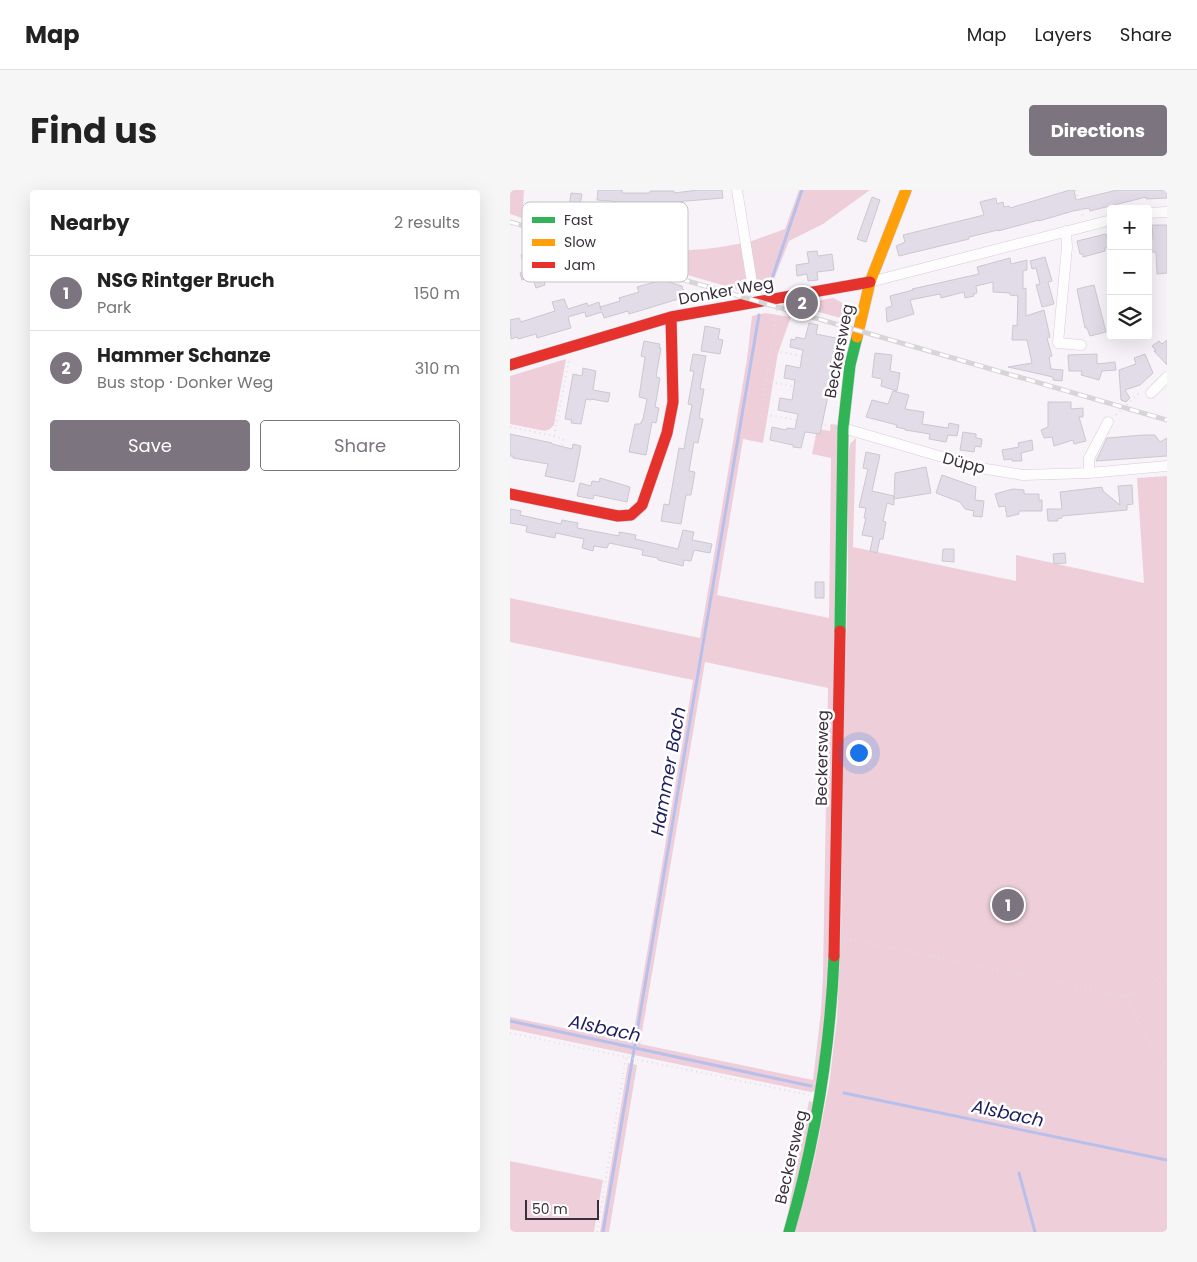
<!DOCTYPE html>
<html lang="en">
<head>
<meta charset="utf-8">
<style>
  :root { --surface:#fff; --page:#f6f6f6; --text:#222; --muted:#767676; --line:#e0e0e0; --accent:#7c747e }
  body { margin:0; font-family:Poppins,sans-serif; background:var(--page); color:var(--text) }
  .controls { position:absolute; right:15px; top:15px; display:grid; overflow:hidden; border-radius:5px; box-shadow:0 5px 20px #0002 }
  .controls button { width:45px; height:45px; display:grid; place-items:center; padding:0; border:0; border-bottom:1px solid var(--line); background:var(--surface); color:var(--text); font:25px sans-serif }
  .scale { position:absolute; left:15px; bottom:12px; width:74px; box-sizing:border-box; padding-left:5px; border:2px solid #39303b; border-top:0; font-size:14px; line-height:18px; white-space:nowrap; color:#39303b; -webkit-text-stroke:4px #fff; paint-order:stroke }
  .you { position:absolute; left:348px; top:562px; width:18px; height:18px; margin:-12px; border:4px solid #fff; border-radius:50%; background:#1a73e8; box-shadow:0 0 0 8px #1a73e833 }
  .badge { display:grid; place-items:center; width:32px; height:32px; border-radius:50%; background:var(--accent); color:#fff; font-size:16px; font-weight:700 }
  .pin { position:absolute; translate:-50% -50%; border:2px solid #fff; box-shadow:0 1px 5px #0006 }
  .list { margin:0; padding:0; list-style:none }
  h2 { display:flex; justify-content:space-between; align-items:center; height:65px; margin:0; padding:0 20px; font-size:21px }
  h2 small { font-size:16px; font-weight:400; color:var(--muted) }
  .list li { display:grid; grid-template-columns:32px 1fr auto; gap:15px; align-items:center; box-sizing:border-box; height:75px; padding:0 20px; border-top:1px solid var(--line) }
  .list b { display:block; font-size:19px; white-space:nowrap }
  .list p { margin:0; font-size:16px; white-space:nowrap; color:var(--muted) }
  .list em { font-size:16px; font-style:normal; color:var(--muted) }
  .actions { display:flex; gap:10px; padding:15px 20px }
  .actions a { flex:1; padding:11px 0; border:1px solid var(--accent); border-radius:5px; text-align:center; font-size:18px; color:var(--accent) }
  .actions .main { background:var(--accent); color:#fff }
  .icon { flex:none; width:28px; height:28px; fill:none; stroke:currentColor; stroke-width:2; stroke-linecap:round; stroke-linejoin:round }
  .map { position:relative; flex:none; width:657px; height:1042px; overflow:hidden; border-radius:5px }
  header { display:flex; align-items:center; gap:30px; box-sizing:border-box; height:70px; padding:0 25px; background:var(--surface); border-bottom:1px solid var(--line) }
  header strong { font-size:24px }
  nav { display:flex; gap:28px; margin-inline-start:auto; font-size:18px }
  .intro { display:flex; align-items:center; justify-content:space-between; box-sizing:border-box; height:120px; padding:0 30px }
  h1 { margin:0; font-size:35px }
  .button { padding:12px 22px; border-radius:5px; background:var(--accent); color:#fff; font-size:18px; font-weight:700 }
  main { display:flex; gap:30px; padding:0 30px }
  aside { flex:1; background:var(--surface); border-radius:5px; box-shadow:0 5px 20px #0002 }
  .map>svg:first-child { display:block }
  .green { fill:#eecfd9; fill-rule:evenodd }
  .lines { fill:none; stroke-linecap:round; stroke-linejoin:round }
  .stream { stroke:#b8bfea; stroke-width:3 }
  .building { fill:#e1dce8; stroke:#cbc8d0 }
  .street-casing { stroke:#d4ced6; stroke-width:11 }
  .fast-casing { stroke:#d4ced6; stroke-width:12 }
  .slow-casing { stroke:#d4ced6; stroke-width:12 }
  .jam-casing { stroke:#d4ced6; stroke-width:12 }
  .path { stroke:#dfdee0; stroke-width:2; stroke-dasharray:1 4; stroke-linecap:butt }
  .street { stroke:#fefdfe; stroke-width:10 }
  .fast { stroke:#30b455; stroke-width:11 }
  .slow { stroke:#ff9f0a; stroke-width:11 }
  .jam { stroke:#e5322d; stroke-width:11 }
  .rail-casing { stroke:#d7d5d7; stroke-width:5 }
  .rail { stroke:#fff; stroke-width:3; stroke-dasharray:9; stroke-linecap:butt }
  .labels { text-anchor:middle; dominant-baseline:central; stroke-width:5; stroke-linejoin:round; paint-order:stroke }
  .street-label { font-size:16px; fill:#39303b; stroke:#fff }
  .water-label { font-size:18px; font-style:italic; fill:#1c1e61; stroke:#fff }
  .key { fill:#fff; stroke:#c4c1c4; stroke-width:1 }
  .key-label { font-size:14px; fill:#39303b }
</style>
</head>
<body>
<header>
<strong>Map</strong>
<nav><a>Map</a><a>Layers</a><a>Share</a></nav>
</header>
<div class="intro"><h1>Find us</h1><a class="button">Directions</a></div>
<main>
<aside>
<h2>Nearby<small>2 results</small></h2>
<ul class="list">
<li><span class="badge">1</span><div><b>NSG Rintger Bruch</b><p>Park</p></div><em>150 m</em></li>
<li><span class="badge">2</span><div><b>Hammer Schanze</b><p>Bus stop · Donker Weg</p></div><em>310 m</em></li>
</ul>
<div class="actions"><a class="main">Save</a><a>Share</a></div>
</aside>
<div class="map">
<svg width="657" height="1042" viewBox="0 0 657 1042">
  <rect width="100%" height="100%" fill="#f8f3f9"/>
  <path class="green" d="M0,0H14L12,28L0,24Z
    M289,0H360L313,34L279,51L261,97L246,100L239,52L275,39Z
    M232,53L239,101H233L143,75L144,72L105,54C151,62 186,63 232,53Z
    M323,108C335,113 340,118 341,131L291,117L289,114Z
    M255,123L281,127L268,163L253,253L233,249L207,405L319,428L321,268L302,264L307,239L320,241L321,234L328,235L320,725L314,841L306,901L301,902L0,839V827L122,852L183,490L0,452V408L190,448L237,169L242,126ZM195,472L318,498L313,785L311,821L303,890L130,854Z
    M56,169L44,235L40,239L35,241L0,234V186Z
    M346,248L343,357L506,391V365L634,393L627,288L657,286V1042H285L304,971L319,895L327,829L331,741L334,515L338,391V272L340,254Z
    M118,873L127,875L99,1042H90Z
    M299,911L303,912L295,962L276,1033L272,1042L276,1033Z
    M0,971L93,990L84,1042H0Z"/>
  <g class="lines">
    <path class="stream" d="M259,97L292,0
      M0,831L301,896
      M334,903L657,970
      M509,983L525,1042
      M93,1042L249,125"/>
  </g>
  <path class="building" d="M88,0H112V3H140V1H164V3L188,0H212L213,8L165,12H111L87,10Z
    M560,0H564L566,10L607,0H657V8L636,9V7L580,21L579,18L563,21L529,31V30L488,41V40L459,47V49L389,66L386,56L395,52L393,45L474,25L470,12L486,8L487,14L493,12L494,17L499,16L500,18Z
    M61,3L72,4L69,20L59,18Z
    M362,7L370,10L356,52L347,49Z
    M642,35H657V83L647,84L646,62H638V49H643Z
    M596,44L599,57L595,58V61L573,67V64H570L567,51Z
    M307,61L308,66L322,64L324,80L307,82L308,90L298,91L297,84L287,86L286,75L299,73L297,62Z
    M19,63L26,85L12,90L10,83L16,81L11,65Z
    M535,67L542,91L538,92L544,114L532,117L526,95L530,94L526,78L522,79L520,71Z
    M500,68L501,74L517,70V80L513,81V99L516,98V126L534,120L540,147L537,148L542,166L539,167L541,179L553,180L552,191L543,190V187L498,177L522,173L517,150H502L503,135L507,136L508,106L500,105V103L483,102V92L466,96L467,103L463,104L464,106L455,108L454,102L431,108L430,104L400,110L404,124L377,132L376,118L382,116L380,106L403,100L402,99L469,84L467,77Z
    M33,86L35,95L26,98L23,89Z
    M152,90L172,96L175,107L119,124L118,121L94,128L92,122L76,127L75,122L58,127L61,138L27,148L26,144L8,149L7,147L1,149L0,130L9,128L11,132L45,121L42,112L54,109L58,119L77,113L78,116L89,112L91,120L90,117L110,111L109,108L129,102L127,97Z
    M584,95L596,142L580,146L577,138H575L567,99Z
    M299,133L308,135L306,144L326,148L319,186L322,187L310,244L295,242L291,258L283,257V255L260,250L262,237L276,240L277,238L285,239L288,224L268,220L270,208L282,210L285,190L274,188L276,175L290,178L293,160L280,157L281,149L285,150L286,147L295,149Z
    M195,136L210,139L208,149L213,150L210,164L191,161Z
    M657,150V175L644,161H646L642,156L649,151L652,154Z
    M134,151L150,154L149,158H151L146,187L150,188L145,217L149,218L146,233L142,232L136,265L119,262L125,234H130L133,229L137,209L129,207L135,167L131,166Z
    M365,163L382,165L380,181L390,183L387,201L371,196L372,189L362,187Z
    M183,164L196,166L190,199H194L189,228L193,229L188,253L184,252L179,281L185,282L181,305H176L171,334L151,331L154,314L159,315L169,258L174,259L176,247L182,215L178,214L184,181H180Z
    M587,164V174L605,172L606,180L592,181L589,190L571,185L572,181H559L558,165Z
    M635,164L643,183L630,195L615,200L620,208L616,212L611,210L609,180L626,174L624,168Z
    M73,178L86,181L83,200L100,203L98,212L81,209V210L76,209L71,234L61,233L62,230L55,229L63,184L72,186Z
    M383,201L399,205L395,219L414,222L412,234L438,238L439,233L449,235L447,246L438,245L436,252L419,249L420,244L395,240V239L386,237L387,235L356,227L362,210L378,214Z
    M538,212H561V219L573,218V227H569L576,251L564,254L563,250L544,256L542,247L534,248L531,240L538,237Z
    M453,242L466,244V248L472,249L471,257L465,256L464,262L450,260Z
    M0,244L42,253V254L62,259L63,254L71,256L64,292L35,286L38,274L3,268V266H0Z
    M633,245H645L650,252L657,248V266L586,271L597,248Z
    M522,250L523,260L511,263L512,271H502V269L494,270L492,260L509,257L508,253Z
    M356,262L370,265L362,301L384,306V315L377,313L373,331L376,332L373,349H370L367,363L360,361L363,347L352,345L356,328H354L356,318L349,317L358,279L353,278Z
    M416,277L421,303L384,309L385,283Z
    M432,285L466,297L465,310L474,311L472,327L463,326L464,321L455,319L450,312L426,303Z
    M90,288L120,297L117,312L84,305L83,309L67,306L70,293L81,296L82,291L89,292Z
    M622,295L623,314L617,315V320L552,326V328L547,329L548,331H538L537,319H552L550,302L592,297L593,301L610,315L608,296Z
    M503,299L514,300V304H529V310H532V321H509V324L497,327L495,316L489,317L485,304Z
    M0,319L11,321L10,325L51,334L52,330L68,333L67,338L109,346V342L126,345L125,349L168,359L173,340L184,342L182,350L202,354L200,363L184,360L181,371L174,370L173,376L148,370V368L132,365L133,360L99,353L97,358L84,356L83,361L72,358L74,349L46,343L45,348L16,342L17,336L0,333Z
    M433,359H444V372L432,371Z
    M555,363L556,373L544,374L543,364Z
    M305,392H314V408H305Z"/>
  <g class="lines">
    <g class="street-casing">
      <path id="street" d="M227,0L243,99L250,111
        M638,23L657,22
        M556,41L557,57L548,153L571,155
        M360,92L601,30
        M641,203L657,187
        M333,238L470,278L513,285L579,283L657,276
        M579,283V268L598,232"/>
    </g>
    <g class="fast-casing">
      <path id="fast" d="M330,441L333,238L340,175L347,147
        M279,1042C306,949 320,862 324,766"/>
    </g>
    <g class="slow-casing">
      <path id="slow" d="M347,147L360,92L396,0"/>
    </g>
    <g class="jam-casing">
      <path id="jam" d="M0,175L161,127L360,92
        M0,304L108,326L121,325L132,315L157,243L163,212L161,127
        M324,766L330,441"/>
    </g>
    <path class="path" d="M566,0L573,27
      M267,120L251,224L323,236
      M261,160L328,173
      M256,191L326,205
      M606,225L631,201
      M0,237L44,246L59,170
      M44,246L53,249L52,258L56,260
      M335,749L617,806L657,784
      M617,806C627,831 638,855 657,875
      M0,843L299,905
      M294,1035L301,1011
      M87,1042L116,868"/>
    <use href="#street" class="street"/>
    <use href="#fast" class="fast"/>
    <use href="#slow" class="slow"/>
    <use href="#jam" class="jam"/>
    <g class="rail-casing">
      <path id="rail" d="M0,32L56,48L143,81L657,230"/>
    </g>
    <use href="#rail" class="rail"/>
  </g>
  <g class="labels">
    <g class="street-label">
      <text transform="translate(216 101) rotate(-10)">Donker Weg</text>
      <text transform="translate(329 161) rotate(-79)">Beckersweg</text>
      <text transform="translate(454 273) rotate(15)">Düpp</text>
      <text transform="translate(312 568) rotate(-89)">Beckersweg</text>
      <text transform="translate(281 967) rotate(-77)">Beckersweg</text>
    </g>
    <g class="water-label">
      <text transform="translate(158 581) rotate(-80)">Hammer Bach</text>
      <text transform="translate(95 838) rotate(12)">Alsbach</text>
      <text transform="translate(498 923) rotate(12)">Alsbach</text>
    </g>
  </g>
  <rect x="12" y="12" width="166" height="80" rx="8" class="key"/>
  <rect x="22" y="27" width="23" height="6" fill="#30b455"/>
  <rect x="22" y="49" width="23" height="7" fill="#ff9f0a"/>
  <rect x="22" y="72" width="23" height="6" fill="#e5322d"/>
  <g class="key-label">
    <text x="54" y="35">Fast</text>
    <text x="54" y="57">Slow</text>
    <text x="54" y="80">Jam</text>
  </g>
</svg>
<div class="controls">
<button>+</button>
<button>−</button>
<button><svg class="icon" aria-label="layers" viewBox="0 0 24 24"><path d="M12 4l9 5-9 5-9-5zM3 14l9 5 9-5"/></svg></button>
</div>
<div class="scale">50 m</div>
<div class="you"></div>
<div class="pin badge" style="left:498px;top:715px">1</div>
<div class="pin badge" style="left:292px;top:113px">2</div>
</div>
</main>
</body>
</html>
